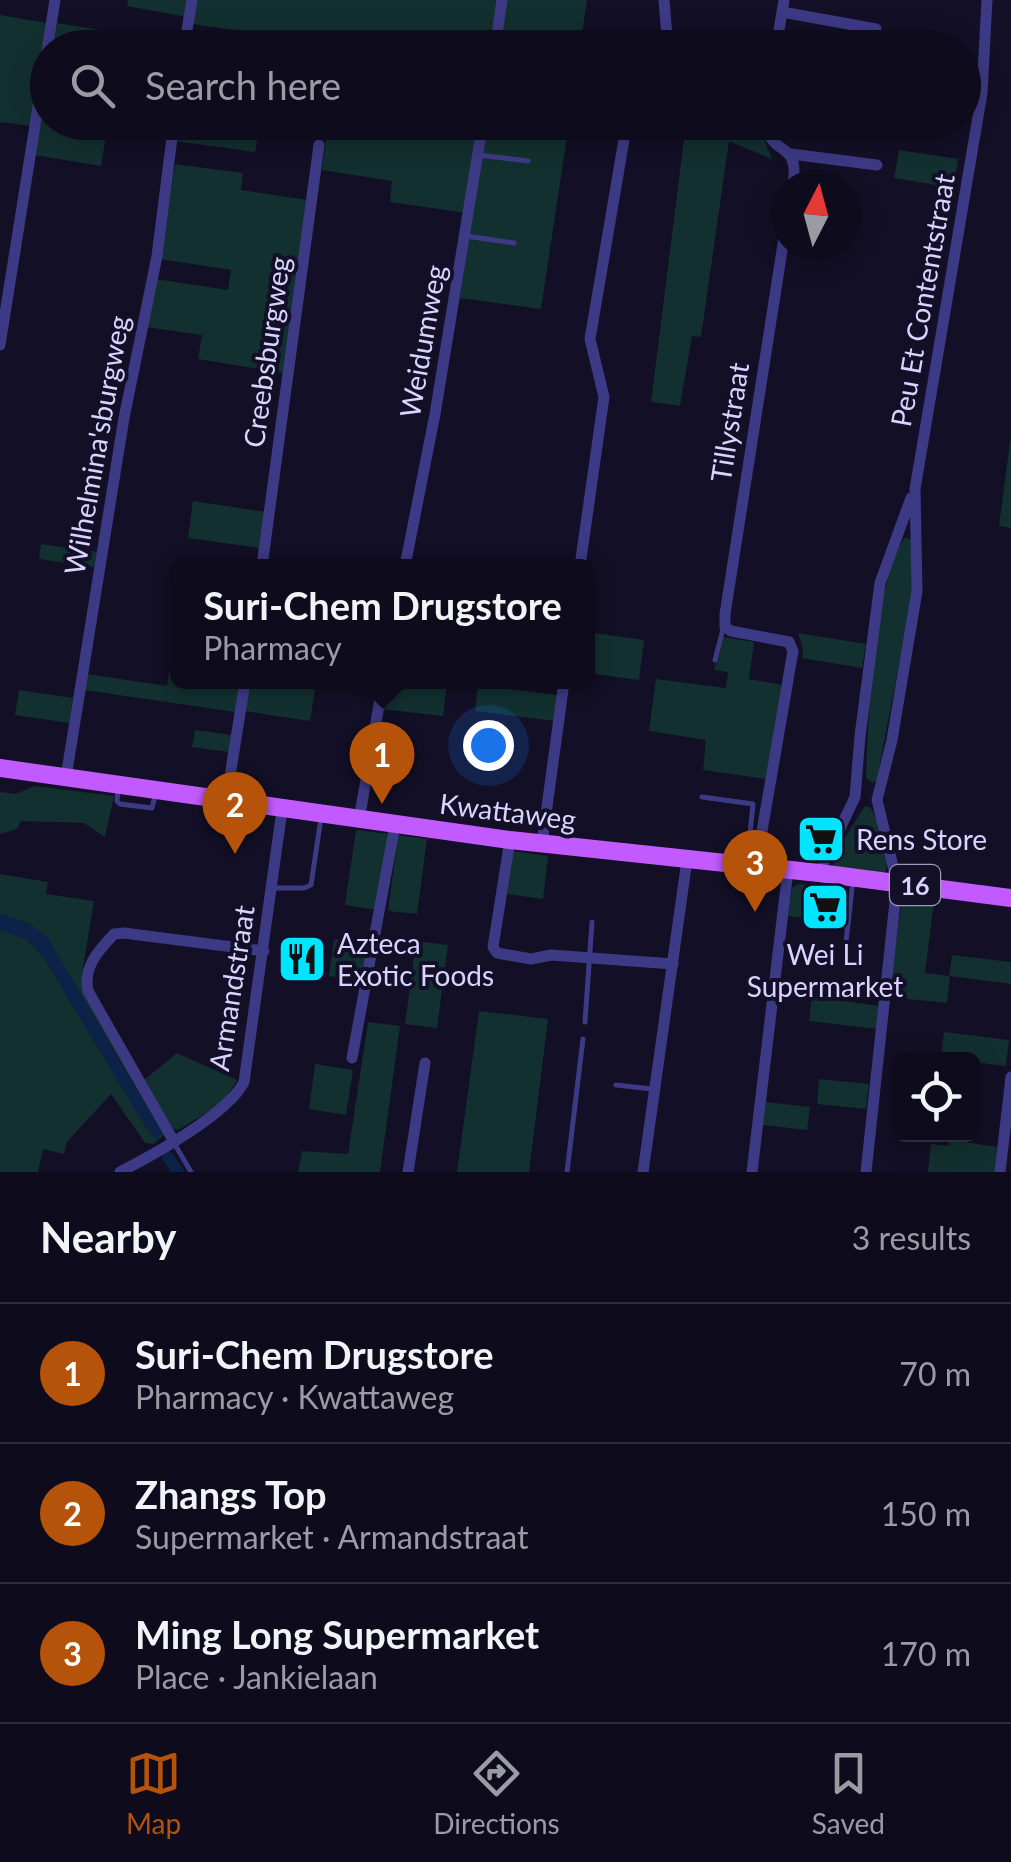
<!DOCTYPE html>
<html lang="en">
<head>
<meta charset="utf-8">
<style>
  :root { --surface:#0e0b1c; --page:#1c1929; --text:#f1f3f6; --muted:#9b9ba3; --line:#2e2b3b; --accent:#b45309 }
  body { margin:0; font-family:Lato,sans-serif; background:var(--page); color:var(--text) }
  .controls { position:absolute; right:30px; bottom:30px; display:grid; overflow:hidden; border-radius:15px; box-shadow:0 5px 25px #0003 }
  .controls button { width:90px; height:90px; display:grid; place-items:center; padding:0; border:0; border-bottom:2px solid var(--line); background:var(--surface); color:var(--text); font:50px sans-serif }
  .compass { position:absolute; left:771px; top:170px; width:90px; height:90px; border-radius:50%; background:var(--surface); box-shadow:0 5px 25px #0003; rotate:6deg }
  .you { position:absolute; left:488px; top:745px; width:35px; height:35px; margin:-25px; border:8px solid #fff; border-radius:50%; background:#1a73e8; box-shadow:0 0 0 15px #1a73e833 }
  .badge { display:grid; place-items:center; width:65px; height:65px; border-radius:50%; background:var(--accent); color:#fff; font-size:32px; font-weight:700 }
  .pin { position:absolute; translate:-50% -82px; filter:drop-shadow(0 2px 5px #0008) }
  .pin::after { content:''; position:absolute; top:52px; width:35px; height:30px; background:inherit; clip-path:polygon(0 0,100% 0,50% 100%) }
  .popup { position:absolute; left:170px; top:559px; width:425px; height:130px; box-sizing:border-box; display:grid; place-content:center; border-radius:15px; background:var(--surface); filter:drop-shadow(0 2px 8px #0005); font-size:32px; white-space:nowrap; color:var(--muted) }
  .popup b { font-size:38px; color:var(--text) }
  .popup::after { content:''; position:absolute; left:50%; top:100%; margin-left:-20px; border:20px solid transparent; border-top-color:var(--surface) }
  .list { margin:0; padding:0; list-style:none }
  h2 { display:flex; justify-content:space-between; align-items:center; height:130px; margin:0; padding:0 40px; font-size:42px }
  h2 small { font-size:32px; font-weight:400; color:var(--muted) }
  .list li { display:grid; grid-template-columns:65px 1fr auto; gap:30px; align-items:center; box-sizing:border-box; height:140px; padding:0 40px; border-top:2px solid var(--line) }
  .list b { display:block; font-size:38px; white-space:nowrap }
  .list p { margin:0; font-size:32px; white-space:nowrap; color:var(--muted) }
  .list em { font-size:32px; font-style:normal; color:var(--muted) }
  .icon { flex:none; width:55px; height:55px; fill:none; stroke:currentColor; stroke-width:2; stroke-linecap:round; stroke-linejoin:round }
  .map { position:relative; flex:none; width:1011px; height:1172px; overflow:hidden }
  .search { position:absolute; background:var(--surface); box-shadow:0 5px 25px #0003; left:30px; right:30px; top:30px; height:110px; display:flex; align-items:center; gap:25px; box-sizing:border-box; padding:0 35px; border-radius:55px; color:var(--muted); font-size:38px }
  .sheet { height:550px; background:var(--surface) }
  nav { display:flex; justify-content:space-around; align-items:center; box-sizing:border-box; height:140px; border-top:2px solid var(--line); background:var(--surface); font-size:28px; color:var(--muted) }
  nav a { display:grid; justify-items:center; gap:5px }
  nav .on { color:var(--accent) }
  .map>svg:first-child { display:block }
  .green { fill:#12302f }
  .water { fill:#0c2248 }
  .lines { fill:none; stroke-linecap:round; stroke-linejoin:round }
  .canal { stroke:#0c2248; stroke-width:12 }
  .lane { stroke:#3d3a85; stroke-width:5 }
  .street { stroke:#3d3a85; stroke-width:11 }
  .primary { stroke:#c25bff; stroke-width:18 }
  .labels { text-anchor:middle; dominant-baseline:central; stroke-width:8; stroke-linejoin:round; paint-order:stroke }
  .shield { fill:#130f26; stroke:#9e99be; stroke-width:2.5 }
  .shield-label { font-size:25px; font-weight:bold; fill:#d9d4ff }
  .street-label { font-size:28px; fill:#d9d4ff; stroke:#130f26 }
  .poi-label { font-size:28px; fill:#d9d4ff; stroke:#130f26; text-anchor:start }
</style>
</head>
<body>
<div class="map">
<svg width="1011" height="1172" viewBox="0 0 1011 1172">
  <rect width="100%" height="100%" fill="#130f26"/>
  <path class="green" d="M128,0H189L187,17L127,6Z
    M196,0H499L492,47H269L270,35L192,24Z
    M504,0H587L580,47L497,48Z
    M0,15L47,23L31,126L0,122Z
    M57,23L119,33L117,47L52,48Z
    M43,104L47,105L48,122L108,123L101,166L35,155Z
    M179,123H480L467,213L390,202L392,181L322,170L326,139L259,130L255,152L176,141Z
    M486,123H569L541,309L460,298Z
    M686,123L761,132L772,159L729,141L701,337L692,336L680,406L651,402Z
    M899,150L958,159L954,188L894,178Z
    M175,164L243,173L241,190L308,200L283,373L198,359L202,335L146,327L156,279L228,290L231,270L160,259Z
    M1011,434V528L999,526Z
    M193,501L266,512L260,548L188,538Z
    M905,537L911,540L912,596L877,779L873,783L866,778C868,721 874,582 905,537Z
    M41,544L97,552L94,567L39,559Z
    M587,632L644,640L639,680L587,673Z
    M798,633L866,644L862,668L802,658L803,649Z
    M723,637L754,642L749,679L782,685L766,779L703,770L706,740L649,731L656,679L726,688L728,672L714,670Z
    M172,656L177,657V682H240L235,712L84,690L87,674L167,686Z
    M249,682L316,683L310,721L245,711Z
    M387,682L447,683L443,716L381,709Z
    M478,685L558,695L555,721L475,711Z
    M19,690L73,698L69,723L15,715Z
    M195,730L232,735L229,752L192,747Z
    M34,786L114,796L105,837L84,823L21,821L17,829L0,834V792L16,794Z
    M865,806L870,807C880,824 892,858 884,876L832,868L839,847Z
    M356,830L388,834L377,910L345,905Z
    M398,835L427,839L417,914L388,911Z
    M512,851L548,856L543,899L507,894Z
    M0,874L48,882L46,894L94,901L82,974L166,1133L154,1144L145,1143L111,1094L67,1142L64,1154L43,1149L38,1172H0V930L27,939L44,958L150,1133L157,1138L162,1132L47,937L28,923L0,914Z
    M798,884L817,886L812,919L788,916L792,888Z
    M902,899L934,902L925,973L949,976L952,955L1011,962V984L950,976L947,1003L888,997Z
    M334,939L373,945L368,982L329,976Z
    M416,941L448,945L437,1028L405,1024Z
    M812,997L880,1006L877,1029L809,1021Z
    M479,1011L548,1019L529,1172H457Z
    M368,1022L400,1026L380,1172H298L302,1151L348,1154Z
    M944,1032L1009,1040L1006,1066L941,1058Z
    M177,1053L237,1080L223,1103L178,1130L171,1128L145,1079Z
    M315,1064L353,1070L346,1115L309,1109Z
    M819,1079L869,1084L866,1109L817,1104Z
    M766,1102L810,1107L807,1130L763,1125Z
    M950,1140L997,1147L995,1172H928L931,1144L948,1146Z"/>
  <path class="water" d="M0,914L28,923L47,937L162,1132L157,1139L150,1134L44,958L27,939L0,930Z"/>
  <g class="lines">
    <path class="canal" d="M168,1157L178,1172"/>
    <path class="lane" d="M964,93H979
      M478,155L528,161
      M466,236L514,243
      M715,660L723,629
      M118,788L117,801L120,804L152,808L155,796
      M702,797L753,804L747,863
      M272,888H304L311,885L321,818
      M844,959L853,880
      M585,1022L592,922
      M616,1085L652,1089
      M174,1143L191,1172
      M567,1172L583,1039"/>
    <path class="street" d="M664,0L668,48
      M782,12L876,29
      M184,48L192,0
      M495,48L502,0
      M776,48L784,0
      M765,122C771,159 800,138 793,185
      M791,154L877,165
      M0,345L55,0
      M262,566L319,145
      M405,566L435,414L483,122
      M580,566L604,397L590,339L627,122
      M66,777L124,418L157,256L174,122
      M226,801L245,682
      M359,820L383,682
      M510,840L493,947L497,953L531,959L551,955L673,964
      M542,843L564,682
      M756,866L793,651L789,642L731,631L725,627V614L786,225
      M819,873L855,797L860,736L880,583L911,498
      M352,1058L395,825
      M173,1140L88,991C83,967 98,951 114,934L124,933L264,951
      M120,1172C153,1155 228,1114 244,1082L282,810
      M408,1172L425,1063
      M643,1172L687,860
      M752,1172L788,870
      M866,1172L897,883L877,800L892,740L917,591L915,489L982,93L987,0
      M1000,1172L1011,1077"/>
    <path class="primary" d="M0,768L510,840L819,873L1011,898"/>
  </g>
  <defs>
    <g id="supermarket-square" transform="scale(2.5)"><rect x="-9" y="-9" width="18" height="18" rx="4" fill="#00e5ff" stroke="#130f26"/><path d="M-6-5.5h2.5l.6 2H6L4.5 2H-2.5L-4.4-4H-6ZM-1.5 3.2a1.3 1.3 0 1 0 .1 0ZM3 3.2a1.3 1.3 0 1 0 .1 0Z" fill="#111"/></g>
    <g id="restaurant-square" transform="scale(2.5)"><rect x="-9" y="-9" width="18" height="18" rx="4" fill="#00e5ff" stroke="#130f26"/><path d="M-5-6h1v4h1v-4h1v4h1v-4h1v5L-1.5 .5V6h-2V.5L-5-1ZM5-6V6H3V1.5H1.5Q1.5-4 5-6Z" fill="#111"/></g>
  </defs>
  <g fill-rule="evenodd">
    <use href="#supermarket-square" x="821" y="839"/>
    <use href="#supermarket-square" x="825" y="907"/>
    <use href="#restaurant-square" x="302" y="959"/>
  </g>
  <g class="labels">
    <rect class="shield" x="890" y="865" width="50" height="40" rx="8"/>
    <g class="shield-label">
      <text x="915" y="885">16</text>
    </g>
    <g class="street-label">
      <text transform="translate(922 300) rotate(-80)">Peu Et Contentstraat</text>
      <text transform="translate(422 341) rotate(-80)">Weidumweg</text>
      <text transform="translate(266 352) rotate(-82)">Creebsburgweg</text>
      <text transform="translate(729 422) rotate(-81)">Tillystraat</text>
      <text transform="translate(96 445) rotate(-80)">Wilhelmina'sburgweg</text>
      <text transform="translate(508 811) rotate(7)">Kwattaweg</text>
      <text transform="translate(231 988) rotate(-81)">Armandstraat</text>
    </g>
    <g class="poi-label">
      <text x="856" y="839">Rens Store</text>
      <text x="337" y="943">Azteca<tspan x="337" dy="32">Exotic Foods</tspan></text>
      <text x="825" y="954" text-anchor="middle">Wei Li<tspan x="825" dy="32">Supermarket</tspan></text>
    </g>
  </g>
</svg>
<div class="controls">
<button><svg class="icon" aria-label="locate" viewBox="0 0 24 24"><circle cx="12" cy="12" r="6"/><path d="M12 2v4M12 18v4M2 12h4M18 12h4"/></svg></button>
</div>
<svg class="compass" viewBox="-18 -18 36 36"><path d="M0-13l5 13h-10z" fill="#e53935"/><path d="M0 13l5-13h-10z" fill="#9b9ba3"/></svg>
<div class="you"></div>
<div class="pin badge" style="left:382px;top:804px">1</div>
<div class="popup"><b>Suri-Chem Drugstore</b>Pharmacy</div>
<div class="pin badge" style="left:235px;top:854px">2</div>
<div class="pin badge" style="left:755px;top:912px">3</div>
<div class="search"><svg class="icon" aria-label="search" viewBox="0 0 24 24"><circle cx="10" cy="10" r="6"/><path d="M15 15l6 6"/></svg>Search here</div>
</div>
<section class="sheet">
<h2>Nearby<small>3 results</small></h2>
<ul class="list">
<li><span class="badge">1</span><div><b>Suri-Chem Drugstore</b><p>Pharmacy · Kwattaweg</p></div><em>70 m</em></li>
<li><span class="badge">2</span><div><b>Zhangs Top</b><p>Supermarket · Armandstraat</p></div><em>150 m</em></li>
<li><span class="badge">3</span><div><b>Ming Long Supermarket</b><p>Place · Jankielaan</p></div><em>170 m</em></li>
</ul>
</section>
<nav>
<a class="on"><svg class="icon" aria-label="map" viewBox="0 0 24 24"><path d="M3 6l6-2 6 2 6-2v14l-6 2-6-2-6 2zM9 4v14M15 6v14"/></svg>Map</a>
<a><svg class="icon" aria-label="directions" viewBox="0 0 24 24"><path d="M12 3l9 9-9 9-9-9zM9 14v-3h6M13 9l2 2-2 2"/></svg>Directions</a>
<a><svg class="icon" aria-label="saved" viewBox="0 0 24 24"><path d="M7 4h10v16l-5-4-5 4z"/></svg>Saved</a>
</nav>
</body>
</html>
